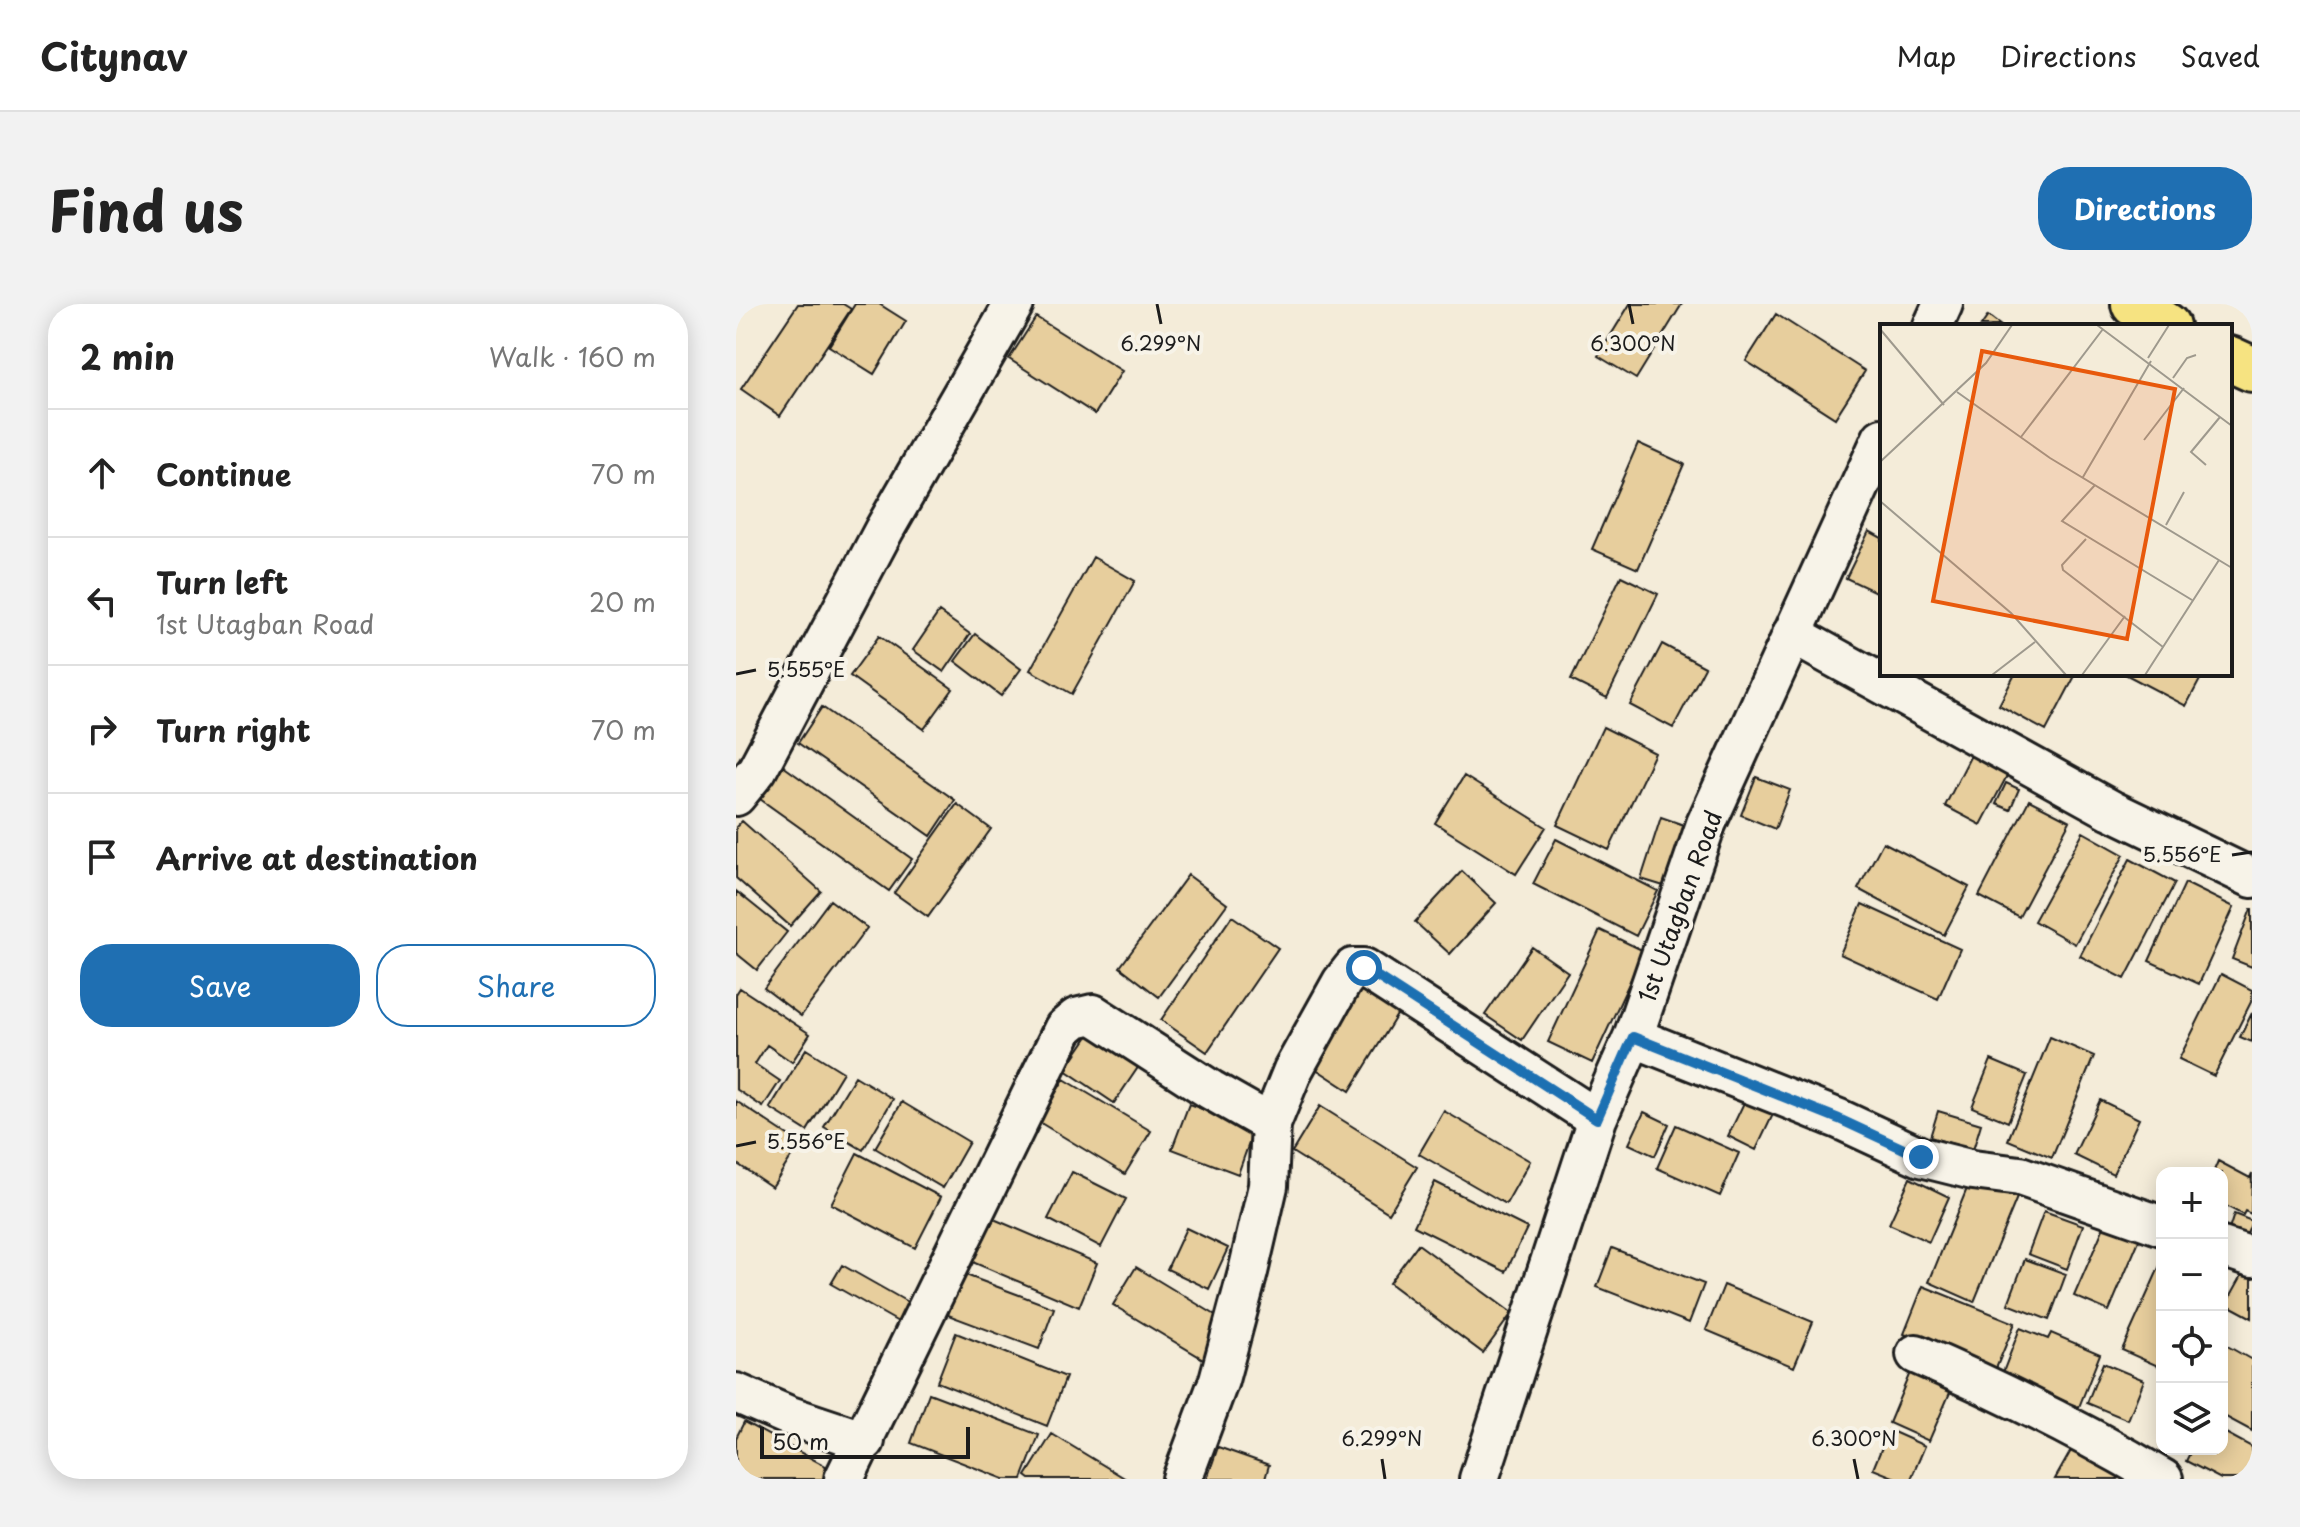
<!DOCTYPE html>
<html lang="en">
<head>
<meta charset="utf-8">
<style>
  :root { --surface:#fff; --page:#f2f2f2; --text:#222; --muted:#767676; --line:#e0e0e0; --accent:#1f6fb2 }
  body { margin:0; font-family:"Playpen Sans",sans-serif; background:var(--page); color:var(--text) }
  .controls { position:absolute; right:24px; bottom:24px; display:grid; overflow:hidden; border-radius:16px; box-shadow:0 4px 20px #0003 }
  .controls button { width:72px; height:72px; display:grid; place-items:center; padding:0; border:0; border-bottom:2px solid var(--line); background:var(--surface); color:var(--text); font:40px sans-serif }
  .scale { position:absolute; left:24px; bottom:20px; width:210px; box-sizing:border-box; padding-left:8px; border:4px solid #1c1c1c; border-top:0; font-size:22px; line-height:28px; white-space:nowrap; color:#1c1c1c; -webkit-text-stroke:6px #f7f3e8; paint-order:stroke }
  .stop { position:absolute; width:24px; height:24px; margin:-18px; border:6px solid #1f6fb2; border-radius:50%; background:#fff }
  .stop.end { background:#1f6fb2; border-color:#fff; box-shadow:0 2px 8px #0008 }
  .list { margin:0; padding:0; list-style:none }
  h2 { display:flex; justify-content:space-between; align-items:center; height:104px; margin:0; padding:0 32px; font-size:34px }
  h2 small { font-size:26px; font-weight:400; color:var(--muted) }
  .list li { display:grid; grid-template-columns:52px 1fr auto; gap:24px; align-items:center; box-sizing:border-box; height:128px; padding:0 32px; border-top:2px solid var(--line) }
  .list b { display:block; font-size:30px; white-space:nowrap }
  .list p { margin:0; font-size:26px; white-space:nowrap; color:var(--muted) }
  .list em { font-size:26px; font-style:normal; color:var(--muted) }
  .actions { display:flex; gap:16px; padding:24px 32px }
  .actions a { flex:1; padding:18px 0; border:2px solid var(--accent); border-radius:32px; text-align:center; font-size:28px; color:var(--accent) }
  .actions .main { background:var(--accent); color:#fff }
  .icon { flex:none; width:44px; height:44px; fill:none; stroke:currentColor; stroke-width:2; stroke-linecap:round; stroke-linejoin:round }
  .map { position:relative; flex:none; width:1516px; height:1175px; overflow:hidden; border-radius:32px }
  header { display:flex; align-items:center; gap:48px; box-sizing:border-box; height:112px; padding:0 40px; background:var(--surface); border-bottom:2px solid var(--line) }
  header strong { font-size:38px }
  nav { display:flex; gap:44px; margin-inline-start:auto; font-size:28px }
  .intro { display:flex; align-items:center; justify-content:space-between; box-sizing:border-box; height:192px; padding:0 48px }
  h1 { margin:0; font-size:56px }
  .button { padding:20px 36px; border-radius:32px; background:var(--accent); color:#fff; font-size:28px; font-weight:700 }
  main { display:flex; gap:48px; padding:0 48px }
  aside { flex:1; background:var(--surface); border-radius:32px; box-shadow:0 4px 20px #0003 }
  .map>svg:first-child { display:block }
  .building { fill:#e7ce9d; stroke:#1c1c1c; stroke-width:2 }
  .lines { fill:none; stroke-linecap:round; stroke-linejoin:round }
  .minor-casing { stroke:#1c1c1c; stroke-width:44 }
  .major-casing { stroke:#1c1c1c; stroke-width:50 }
  .minor { stroke:#f7f3e8; stroke-width:38 }
  .major { stroke:#f6e381; stroke-width:44 }
  .route { stroke:#1f6fb2; stroke-width:10 }
  .ticks { fill:none; stroke:#1c1c1c; stroke-width:3 }
  .labels { text-anchor:middle; dominant-baseline:central; stroke-width:8; stroke-linejoin:round; paint-order:stroke }
  .street-label { font-size:24px; fill:#1c1c1c; stroke:#f7f3e8 }
  .inset-road { fill:none; stroke:#9e998d; stroke-width:2 }
  .view { fill:#e8590c; fill-opacity:0.15; stroke:#e8590c; stroke-width:4 }
  .inset-edge { fill:none; stroke:#1c1c1c; stroke-width:4 }
  .ticks-label { font-size:20px; text-anchor:middle; fill:#1c1c1c; stroke:#f7f3e8; stroke-width:8; stroke-linejoin:round; paint-order:stroke }
</style>
</head>
<body>
<header>
<strong>Citynav</strong>
<nav><a>Map</a><a>Directions</a><a>Saved</a></nav>
</header>
<div class="intro"><h1>Find us</h1><a class="button">Directions</a></div>
<main>
<aside>
<h2>2 min<small>Walk · 160 m</small></h2>
<ul class="list">
<li><svg class="icon" aria-label="ahead" viewBox="0 0 24 24"><path d="M12 20V5M6 11l6-6 6 6"/></svg><div><b>Continue</b></div><em>70 m</em></li>
<li><svg class="icon" aria-label="left" viewBox="0 0 24 24"><path d="M17 20v-9H6M10 6l-5 5 5 5"/></svg><div><b>Turn left</b><p>1st Utagban Road</p></div><em>20 m</em></li>
<li><svg class="icon" aria-label="right" viewBox="0 0 24 24"><path d="M7 20v-9h11M14 6l5 5-5 5"/></svg><div><b>Turn right</b></div><em>70 m</em></li>
<li><svg class="icon" aria-label="arrive" viewBox="0 0 24 24"><path d="M6 21V4h12l-3 4 3 4H6"/></svg><div><b>Arrive at destination</b></div></li>
</ul>
<div class="actions"><a class="main">Save</a><a>Share</a></div>
</aside>
<div class="map">
<svg width="1516" height="1175" viewBox="0 0 1516 1175">
  <rect width="100%" height="100%" fill="#f4ecd9"/>
  <filter id="ink" filterUnits="userSpaceOnUse"><feTurbulence type="fractalNoise" baseFrequency=".0125" numOctaves="2"/><feDisplacementMap in="SourceGraphic" scale="16" xChannelSelector="R" yChannelSelector="G"/><feConvolveMatrix kernelMatrix="1 2 1 2 8 2 1 2 1" color-interpolation-filters="sRGB"/></filter>
  <g filter="url(#ink)">
    <path class="building" d="M62,0H107L115,5L44,112L5,85Z
      M119,0H143L170,17L138,70L93,42Z
      M894,0H946L900,75L862,52Z
      M1040,10L1129,67L1099,114L1010,57Z
      M1252,12L1265,22H1245Z
      M300,13L386,67L359,110L273,55Z
      M902,139L948,160L902,265L856,245Z
      M1133,227L1146,234V291L1110,274Z
      M357,253L399,277L336,390L294,366Z
      M885,272L922,290L871,394L835,376Z
      M203,308L234,330L208,368L177,346Z
      M239,330L285,365L265,392L219,357Z
      M143,332L217,385L188,425L114,372Z
      M926,340L969,363L937,424L894,401Z
      M1279,370H1340L1310,427L1263,401Z
      M1389,370H1467L1450,402Z
      M86,403L219,496L195,532L62,439Z
      M867,423L919,449L873,546L821,521Z
      M1235,451L1272,470L1245,521L1209,502Z
      M47,462L176,555L153,587L24,495Z
      M728,472L810,523L780,570L699,519Z
      M1020,473L1054,486L1039,525L1005,511Z
      M1270,479L1283,485L1274,506L1260,500Z
      M1293,496L1334,517L1283,613L1243,592Z
      M221,500L255,525L192,613L158,589Z
      M925,513L951,522L931,583L905,575Z
      M6,517L85,587L54,622L0,574V523Z
      M1347,528L1388,551L1339,640L1298,617Z
      M820,535L922,587L900,632L797,580Z
      M1147,538L1233,583L1208,631L1122,585Z
      M1394,555L1439,579L1389,675L1344,652Z
      M726,567L760,599L714,650L679,618Z
      M452,571L491,600L423,693L384,663Z
      M1449,579L1498,603L1463,680L1413,657Z
      M0,587L51,628L21,666L0,649Z
      M94,596L131,624L65,712L28,684Z
      M1126,600L1224,645L1202,695L1104,650Z
      M1515,605H1516V663L1496,655Z
      M496,612L542,644L471,748L425,716Z
      M864,626L908,647L856,759L812,738Z
      M796,643L832,668L786,736L749,711Z
      M631,667L672,693L614,787L574,761Z
      M1485,670L1516,686V696L1478,772L1443,755Z
      M4,684L74,730L56,758L31,741L19,760L44,777L27,803L0,785V690Z
      M1516,709V738L1504,733Z
      M359,722L407,756L378,799L329,766Z
      M1314,733L1358,752L1316,854L1272,836Z
      M70,745L107,768L71,827L34,804Z
      M1255,756L1291,771L1272,818L1236,803Z
      M119,772L157,795L127,846L88,823Z
      M328,775L415,827L389,870L303,818Z
      M1014,786L1042,800L1020,846L992,832Z
      M1364,796L1403,815L1377,870L1338,851Z
      M0,797L64,839L36,883L0,859Z
      M166,798L233,838L207,884L139,844Z
      M453,800L518,825L502,870L436,845Z
      M584,802L681,863L653,909L556,848Z
      M708,807L794,857L770,900L683,850Z
      M1202,807L1245,820L1237,846L1194,833Z
      M908,808L933,820L919,852L893,840Z
      M940,821L1003,849L984,892L921,864Z
      M121,849L205,893L179,944L95,900Z
      M1482,857L1514,874L1516,869L1515,910L1509,907L1507,911L1486,900V869H1477Z
      M336,868L390,895L365,943L312,915Z
      M1236,872L1282,891L1238,998L1193,978Z
      M1174,874L1213,893L1193,938L1153,920Z
      M699,878L791,924L770,968L678,922Z
      M1308,907L1347,921L1331,965L1292,950Z
      M1498,910L1516,917L1509,935L1492,929Z
      M253,913L361,959L343,1003L234,957Z
      M1370,918L1404,934L1373,1007L1338,992Z
      M450,924L492,944L473,985L431,965Z
      M682,940L776,1009L747,1049L653,979Z
      M876,944L968,980L953,1019L861,983Z
      M1289,955L1330,970L1313,1016L1272,1000Z
      M1426,957V1058L1424,1063L1386,1046Z
      M106,961L175,1000L164,1019L95,980Z
      M400,963L491,1018L469,1056L377,1001Z
      M1510,964L1516,967V1014L1490,1000Z
      M227,970L318,1004L303,1045L212,1011Z
      M988,981L1077,1018L1058,1063L970,1026Z
      M1187,982L1279,1019L1259,1067L1168,1030Z
      M1284,1024L1312,1035L1315,1029L1364,1050L1343,1103L1266,1071Z
      M220,1029L330,1073L311,1122L201,1078Z
      M1486,1039L1516,1056V1127L1486,1111Z
      M1367,1059L1408,1076L1392,1116L1351,1099Z
      M1175,1066L1216,1084L1193,1137L1153,1119Z
      M193,1089L303,1131L286,1175H268L175,1139Z
      M8,1118L97,1166L93,1175H8L0,1171V1134Z
      M1153,1126L1189,1142L1175,1175H1162L1137,1165Z
      M1486,1127L1516,1143V1159L1508,1175H1485L1450,1157L1456,1145H1486Z
      M316,1130L390,1175H294L290,1172Z
      M482,1143L533,1161L529,1175H471Z
      M1337,1143L1385,1170L1382,1175H1319Z"/>
    <g class="lines">
      <g class="minor-casing">
        <path id="minor" d="M1197,22L1207,0
          M1056,330L1375,506L1516,574
          M0,492L21,466L148,226L278,0
          M897,733L1103,815L1185,853L1237,866L1284,872L1426,922
          M1486,943L1516,953
          M1180,1050C1265,1087 1348,1128 1427,1175
          M0,1089L51,1111L129,1137
          M108,1175L328,724L340,714L357,710L475,786L535,820
          M446,1175L483,1076L512,968L532,882L535,820L557,766L606,678L617,664H628L861,815
          M743,1175L861,815L897,733L970,520L1146,134"/>
      </g>
      <g class="major-casing">
        <path id="major" d="M1398,0L1431,22
          M1494,55L1516,65"/>
      </g>
      <use href="#minor" class="minor"/>
      <use href="#major" class="major"/>
    </g>
  </g>
  <g class="lines" filter="url(#ink)">
    <path class="route" d="M628,664L861,815L897,733L1103,815L1185,853"/>
  </g>
  <path class="ticks" d="M421,0L425,20M893,0L897,20M0,370L20,366M1496,551L1516,548M0,842L20,838M646,1155L649,1175M1118,1155L1122,1175"/>
  <g class="labels">
    <g class="street-label">
      <text transform="translate(943 602) rotate(-70)">1st Utagban Road</text>
    </g>
  </g>
  <g transform="translate(1144 20)">
    <rect width="352" height="352" fill="#f4ecd9"/>
    <path class="inset-road" d="M217,1L352,102M0,5L64,81M268,34L289,1M293,54L307,34L316,31M77,68L170,134L352,244M141,113L223,5M264,116L304,64M0,138L106,39L132,1M326,141L311,128L340,93M203,153L271,37M215,161L182,197L312,276M0,177L131,289L186,351M286,201L304,168M206,215L182,241L183,246L283,323M112,351L155,318M202,351L245,292M265,351L339,236"/>
    <path class="view" d="M102,27L295,65L247,315L53,277Z"/>
    <rect width="352" height="352" class="inset-edge"/>
  </g>
  <g class="ticks-label">
    <text x="425" y="47">6.299°N</text>
    <text x="897" y="47">6.300°N</text>
    <text x="70" y="373">5.555°E</text>
    <text x="1446" y="558">5.556°E</text>
    <text x="70" y="845">5.556°E</text>
    <text x="646" y="1142">6.299°N</text>
    <text x="1118" y="1142">6.300°N</text>
  </g>
</svg>
<div class="controls">
<button>+</button>
<button>−</button>
<button><svg class="icon" aria-label="locate" viewBox="0 0 24 24"><circle cx="12" cy="12" r="6"/><path d="M12 2v4M12 18v4M2 12h4M18 12h4"/></svg></button>
<button><svg class="icon" aria-label="layers" viewBox="0 0 24 24"><path d="M12 4l9 5-9 5-9-5zM3 14l9 5 9-5"/></svg></button>
</div>
<div class="scale">50 m</div>
<div class="stop" style="left:628px;top:664px"></div>
<div class="stop end" style="left:1185px;top:853px"></div>
</div>
</main>
</body>
</html>
